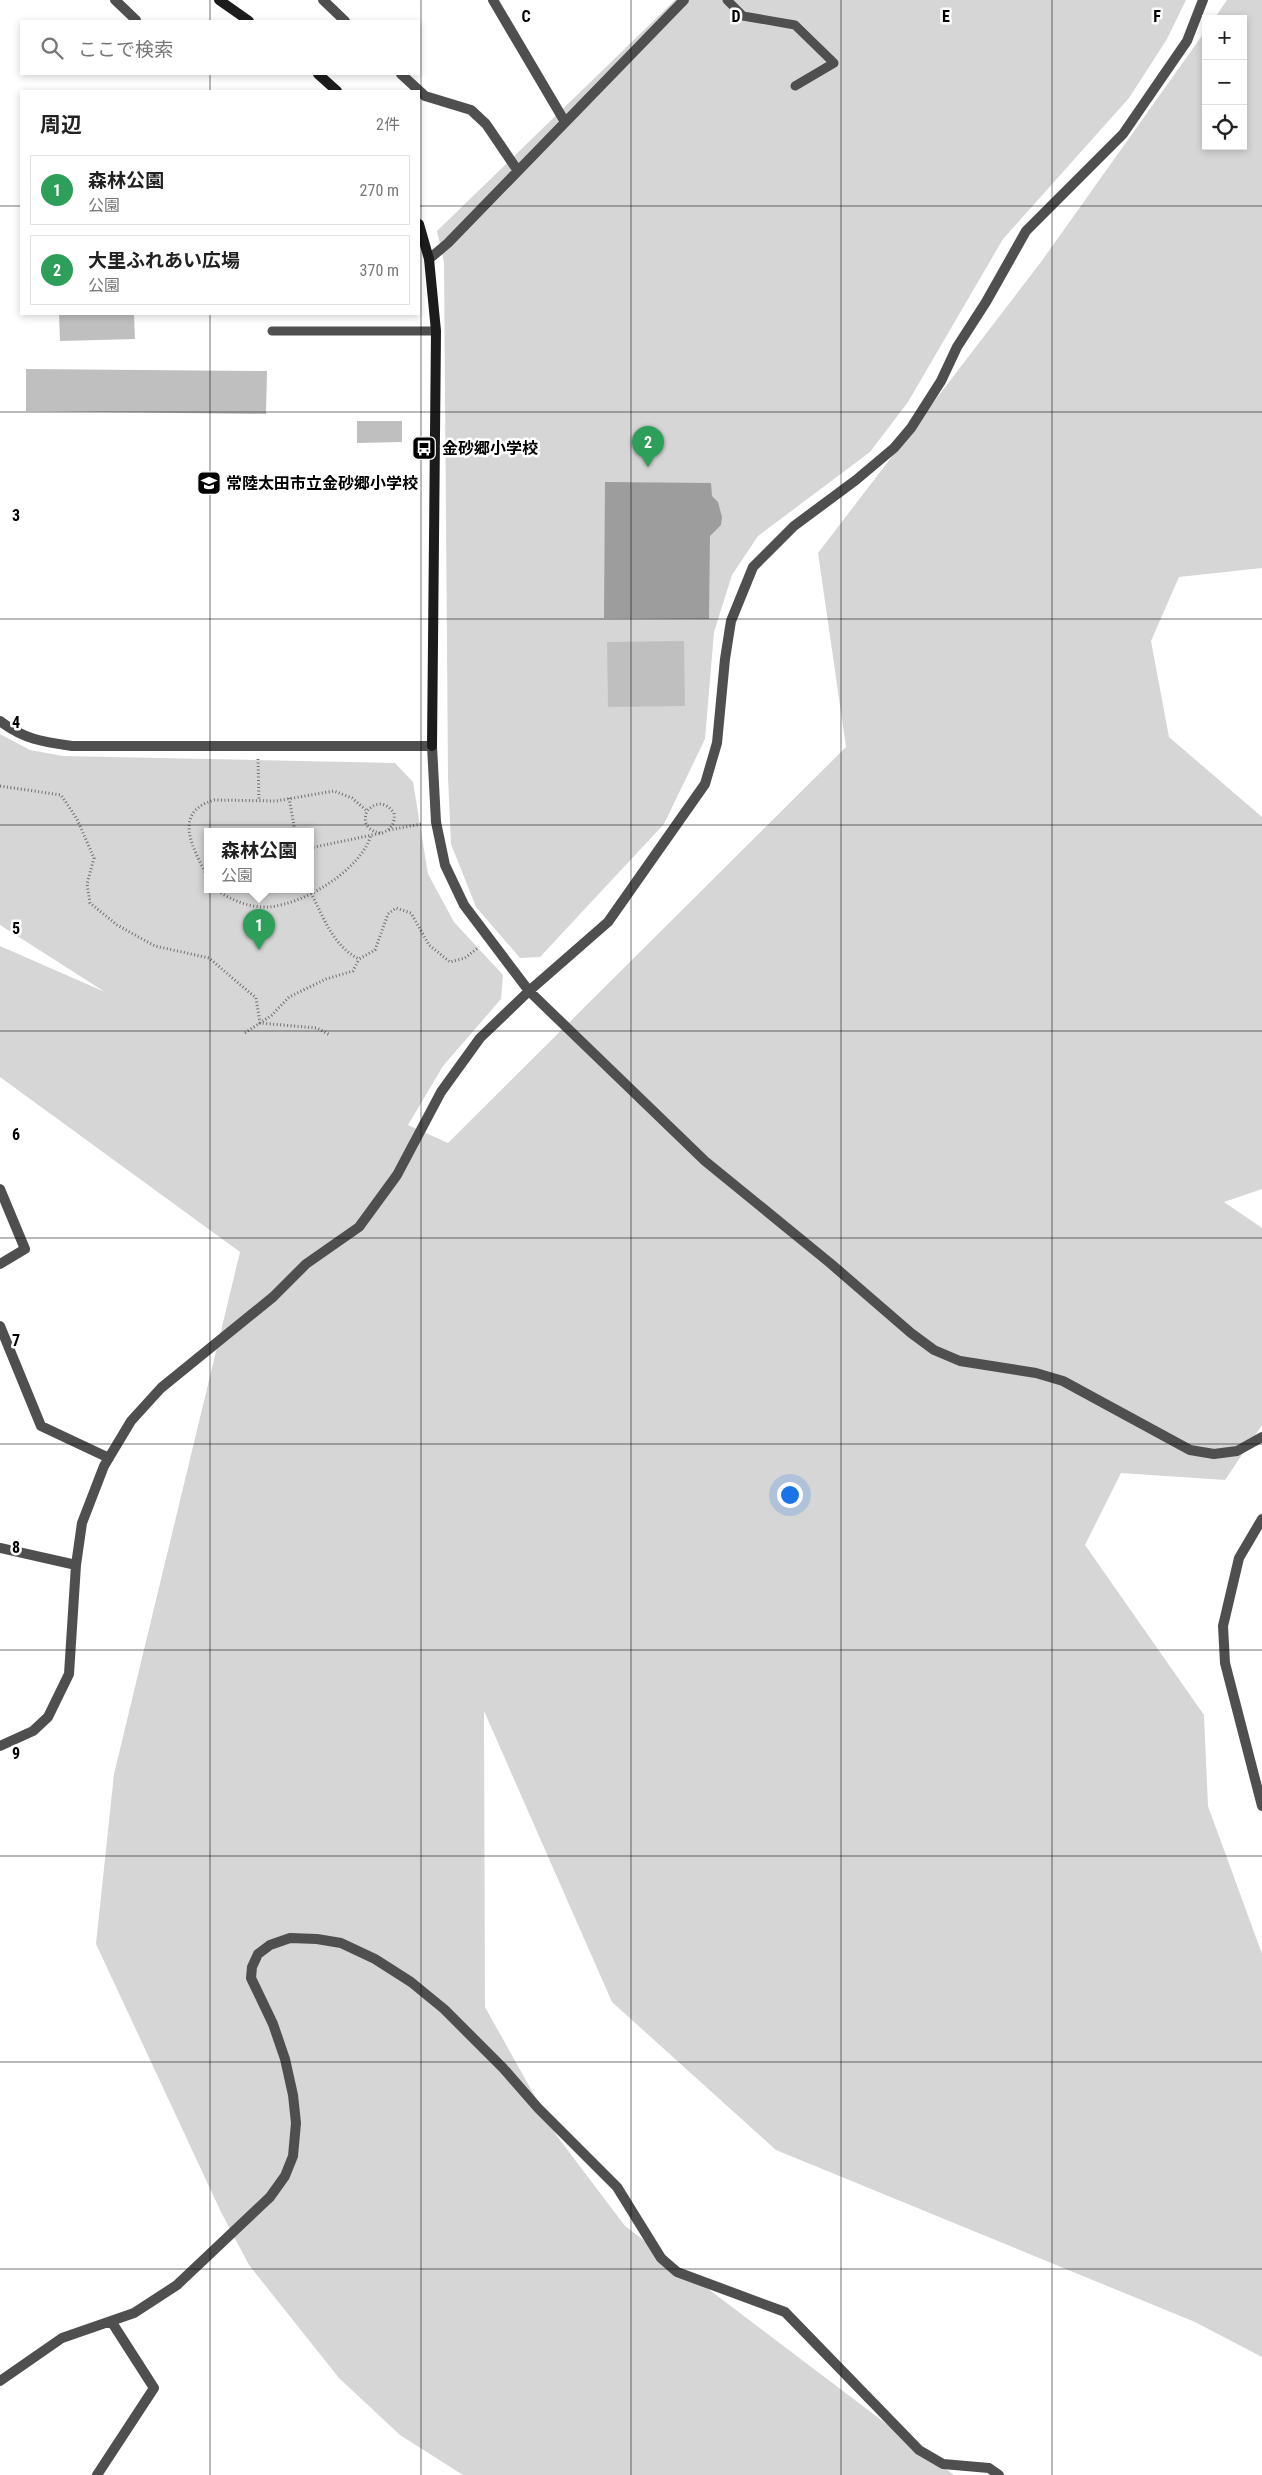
<!DOCTYPE html>
<html lang="ja">
<head>
<meta charset="utf-8">
<style>
  :root { --surface:#fff; --page:#f2f2f2; --text:#222; --muted:#767676; --line:#e0e0e0; --accent:#000 }
  body { margin:0; font-family:"Roboto Condensed","Noto Sans JP",sans-serif; background:var(--page); color:var(--text) }
  .controls { position:absolute; right:15px; top:15px; display:grid; overflow:hidden; border-radius:0px; box-shadow:0 2px 8px #0003 }
  .controls button { width:45px; height:45px; display:grid; place-items:center; padding:0; border:0; border-bottom:1px solid var(--line); background:var(--surface); color:var(--text); font:25px sans-serif }
  .you { position:absolute; left:789px; top:1494px; width:18px; height:18px; margin:-12px; border:4px solid #fff; border-radius:50%; background:#1a73e8; box-shadow:0 0 0 8px #1a73e833 }
  .badge { display:grid; place-items:center; width:32px; height:32px; border-radius:50%; background:var(--accent); color:#fff; font-size:16px; font-weight:700 }
  .pin { position:absolute; translate:-50% -41px; filter:drop-shadow(0 1px 2px #0008) }
  .pin::after { content:''; position:absolute; top:26px; width:18px; height:15px; background:inherit; clip-path:polygon(0 0,100% 0,50% 100%) }
  .popup { position:absolute; left:204px; top:828px; width:110px; height:65px; box-sizing:border-box; display:grid; place-content:center; border-radius:0px; background:var(--surface); filter:drop-shadow(0 1px 4px #0005); font-size:16px; white-space:nowrap; color:var(--muted) }
  .popup b { font-size:19px; color:var(--text) }
  .popup::after { content:''; position:absolute; left:50%; top:100%; margin-left:-10px; border:10px solid transparent; border-top-color:var(--surface) }
  .list { margin:0; padding:0; list-style:none }
  h2 { display:flex; justify-content:space-between; align-items:center; height:65px; margin:0; padding:0 20px; font-size:21px }
  h2 small { font-size:16px; font-weight:400; color:var(--muted) }
  .list li { display:grid; grid-template-columns:32px 1fr auto; gap:15px; align-items:center; box-sizing:border-box; height:70px; margin:0 10px 10px; padding:0 10px; border:1px solid var(--line); border-radius:0px }
  .list b { display:block; font-size:19px; white-space:nowrap }
  .list p { margin:0; font-size:16px; white-space:nowrap; color:var(--muted) }
  .list em { font-size:16px; font-style:normal; color:var(--muted) }
  .icon { flex:none; width:28px; height:28px; fill:none; stroke:currentColor; stroke-width:2; stroke-linecap:round; stroke-linejoin:round }
  .map { position:relative; flex:none; width:1262px; height:2475px; overflow:hidden }
  .search { position:absolute; background:var(--surface); box-shadow:0 2px 8px #0003; left:20px; top:20px; width:400px; height:55px; display:flex; align-items:center; gap:12px; box-sizing:border-box; padding:0 18px; border-radius:0px; color:var(--muted); font-size:19px }
  .panel { position:absolute; background:var(--surface); box-shadow:0 2px 8px #0003; left:20px; top:90px; width:400px; height:225px; border-radius:0px }
  .map>svg:first-child { display:block }
  .green { fill:#d6d6d6; fill-rule:evenodd }
  .water { fill:#9d9d9d }
  .building { fill:#bfbfbf }
  .lines { fill:none; stroke-linecap:round; stroke-linejoin:round }
  .path { stroke:#717171; stroke-width:3; stroke-dasharray:1 2.5; stroke-linecap:butt }
  .lane { stroke:#4f4f4f; stroke-width:9 }
  .street { stroke:#4f4f4f; stroke-width:10 }
  .secondary { stroke:#1c1c1c; stroke-width:10 }
  .grid { fill:none; stroke:#000; stroke-width:1; stroke-opacity:0.55 }
  .labels { text-anchor:middle; dominant-baseline:central; stroke-width:5; stroke-linejoin:round; paint-order:stroke }
  .poi-label { font-size:16px; font-weight:bold; fill:#000; stroke:#fff; text-anchor:start }
  .grid-label { font-size:16px; text-anchor:middle; font-weight:bold; fill:#000; stroke:#fff; stroke-width:5; stroke-linejoin:round; paint-order:stroke }
</style>
</head>
<body>
<div class="map">
<svg width="1262" height="2475" viewBox="0 0 1262 2475">
  <rect width="100%" height="100%" fill="#fff"/>
  <path class="green" d="M675,0H1186L1167,39L1129,98L1003,239L908,402L870,452L758,536L732,575L714,632L705,739L664,824L540,957L520,958L476,907L451,844L448,777L444,262L437,231Z
    M1227,0H1262V568L1179,577L1151,641L1169,737L1262,817V1189L1224,1202L1262,1228V1425L1225,1480L1121,1473L1085,1545L1204,1715L1208,1806L1262,1954V2357L1195,2322L776,2150L612,2002L484,1711L485,2007L557,2136L625,2226L954,2475H463L400,2435L339,2378L249,2265L221,2212L96,1944L114,1774L240,1252L0,1077V946L105,992L0,925V734L30,750L63,756L395,763L413,782L428,874L454,922L503,975L501,999L443,1066L408,1125L448,1143L846,747L818,553L1041,262L1206,30V146H1243V19H1214ZM208,831H310V889H208Z"/>
  <path class="water" d="M605,482L711,483L712,496L718,502L722,517L721,525L710,536L709,619L604,618Z"/>
  <path class="building" d="M59,314H134L135,339L60,341Z
    M26,369L267,371L266,414L26,411Z
    M357,421H402V442L357,443Z
    M684,641L685,706L608,707L607,642Z"/>
  <g class="lines">
    <path class="path" d="M258,759L259,801
      M0,786L61,795L77,819L94,858L87,884L90,903L117,925L155,946L209,958L256,998L260,1023L317,1028L330,1035
      M289,798L295,831
      M389,830L422,824
      M310,848L382,833C392,829 395,823 394,813C386,802 376,801 367,811C362,824 369,832 382,833
      M208,878C195,851 170,813 214,800L276,801L334,791L352,798L367,811
      M215,889C231,900 249,908 269,907C304,904 361,870 371,835
      M311,893C324,918 333,946 359,959L375,950L388,914L396,908L411,913L429,945L450,962L465,958L479,947
      M245,1033L272,1015L289,997L326,979L353,971L359,959"/>
    <path class="lane" d="M727,0L743,16L795,25L834,63L795,86
      M272,331H436"/>
    <path class="street" d="M115,0L136,20
      M323,0L345,21
      M493,0L565,122
      M401,74L425,96L471,110L486,124L518,171
      M429,259L448,243L684,0
      M0,721C23,739 43,742 72,746H432L436,822L445,865L464,905L529,991L705,1161L830,1263L911,1333L934,1350L960,1361L1036,1373L1063,1381L1190,1450L1214,1454L1237,1451L1262,1437
      M0,1189L25,1249L0,1264
      M0,1326L41,1426L109,1458
      M1262,1519L1239,1558L1223,1626L1225,1663L1262,1806
      M0,1548L76,1565
      M0,1746L33,1731L48,1717L69,1674L76,1565L82,1523L104,1466L131,1421L161,1388L273,1297L306,1264L359,1227L397,1175L441,1092L480,1038L529,991L608,922L705,784L717,743L725,659L731,621L753,567L794,526L856,480L894,448L911,428L941,381L957,347L986,302L1026,231L1123,134L1187,41L1203,0
      M0,2381L62,2338L134,2313L177,2285L270,2197L285,2176L293,2156L296,2123L293,2095L285,2059L273,2024L251,1978L252,1967L258,1954L270,1945L290,1938L317,1939L341,1943L375,1959L411,1982L444,2009L503,2068L538,2108L617,2187L661,2258L677,2272L785,2312L919,2450L943,2464L989,2468L999,2475
      M97,2475L154,2388L111,2321"/>
    <path class="secondary" d="M219,0L249,21
      M318,74L337,91
      M419,224L429,259L436,331L432,746"/>
  </g>
  <path class="grid" d="M210,0V21M421,0V2475M631,0V2475M841,0V2475M1052,0V2475M210,74V91M0,206H21M419,206H1262M210,314V2475M0,412H1262M0,619H1262M0,825H1262M0,1031H1262M0,1238H1262M0,1444H1262M0,1650H1262M0,1856H1262M0,2062H1262M0,2269H1262"/>
  <defs>
    <g id="bus-square" transform="scale(1.25)"><rect x="-9" y="-9" width="18" height="18" rx="4" fill="#000" stroke="#fff"/><path d="M-5-6H5V4H4V6H2V4H-2V6H-4V4H-5ZM-3.5-4V0h7V-4ZM-3.5 1.2v1.5H-2V1.2ZM2 1.2v1.5H3.5V1.2Z" fill="#fff"/></g>
    <g id="school-square" transform="scale(1.25)"><rect x="-9" y="-9" width="18" height="18" rx="4" fill="#000" stroke="#fff"/><path d="M0-5L7-2L0 1L-7-2ZM-4 1L0 2.5L4 1V4Q0 6-4 4Z" fill="#fff"/></g>
  </defs>
  <g fill-rule="evenodd">
    <use href="#bus-square" x="424" y="448"/>
    <use href="#school-square" x="209" y="483"/>
  </g>
  <g class="labels">
    <g class="poi-label">
      <text x="442" y="448">金砂郷小学校</text>
      <text x="226" y="483">常陸太田市立金砂郷小学校</text>
    </g>
  </g>
  <g class="grid-label">
    <text x="526" y="22">C</text>
    <text x="736" y="22">D</text>
    <text x="946" y="22">E</text>
    <text x="1157" y="22">F</text>
    <text x="16" y="521">3</text>
    <text x="16" y="728">4</text>
    <text x="16" y="934">5</text>
    <text x="16" y="1140">6</text>
    <text x="16" y="1346">7</text>
    <text x="16" y="1553">8</text>
    <text x="16" y="1759">9</text>
  </g>
</svg>
<div class="controls">
<button>+</button>
<button>−</button>
<button><svg class="icon" aria-label="locate" viewBox="0 0 24 24"><circle cx="12" cy="12" r="6"/><path d="M12 2v4M12 18v4M2 12h4M18 12h4"/></svg></button>
</div>
<div class="you"></div>
<div class="pin badge" style="left:259px;top:950px;background:#2e9e5b">1</div>
<div class="popup"><b>森林公園</b>公園</div>
<div class="pin badge" style="left:648px;top:467px;background:#2e9e5b">2</div>
<div class="search"><svg class="icon" aria-label="search" viewBox="0 0 24 24"><circle cx="10" cy="10" r="6"/><path d="M15 15l6 6"/></svg>ここで検索</div>
<section class="panel">
<h2>周辺<small>2件</small></h2>
<ul class="list">
<li><span class="badge" style="background:#2e9e5b">1</span><div><b>森林公園</b><p>公園</p></div><em>270 m</em></li>
<li><span class="badge" style="background:#2e9e5b">2</span><div><b>大里ふれあい広場</b><p>公園</p></div><em>370 m</em></li>
</ul>
</section>
</div>
</body>
</html>
